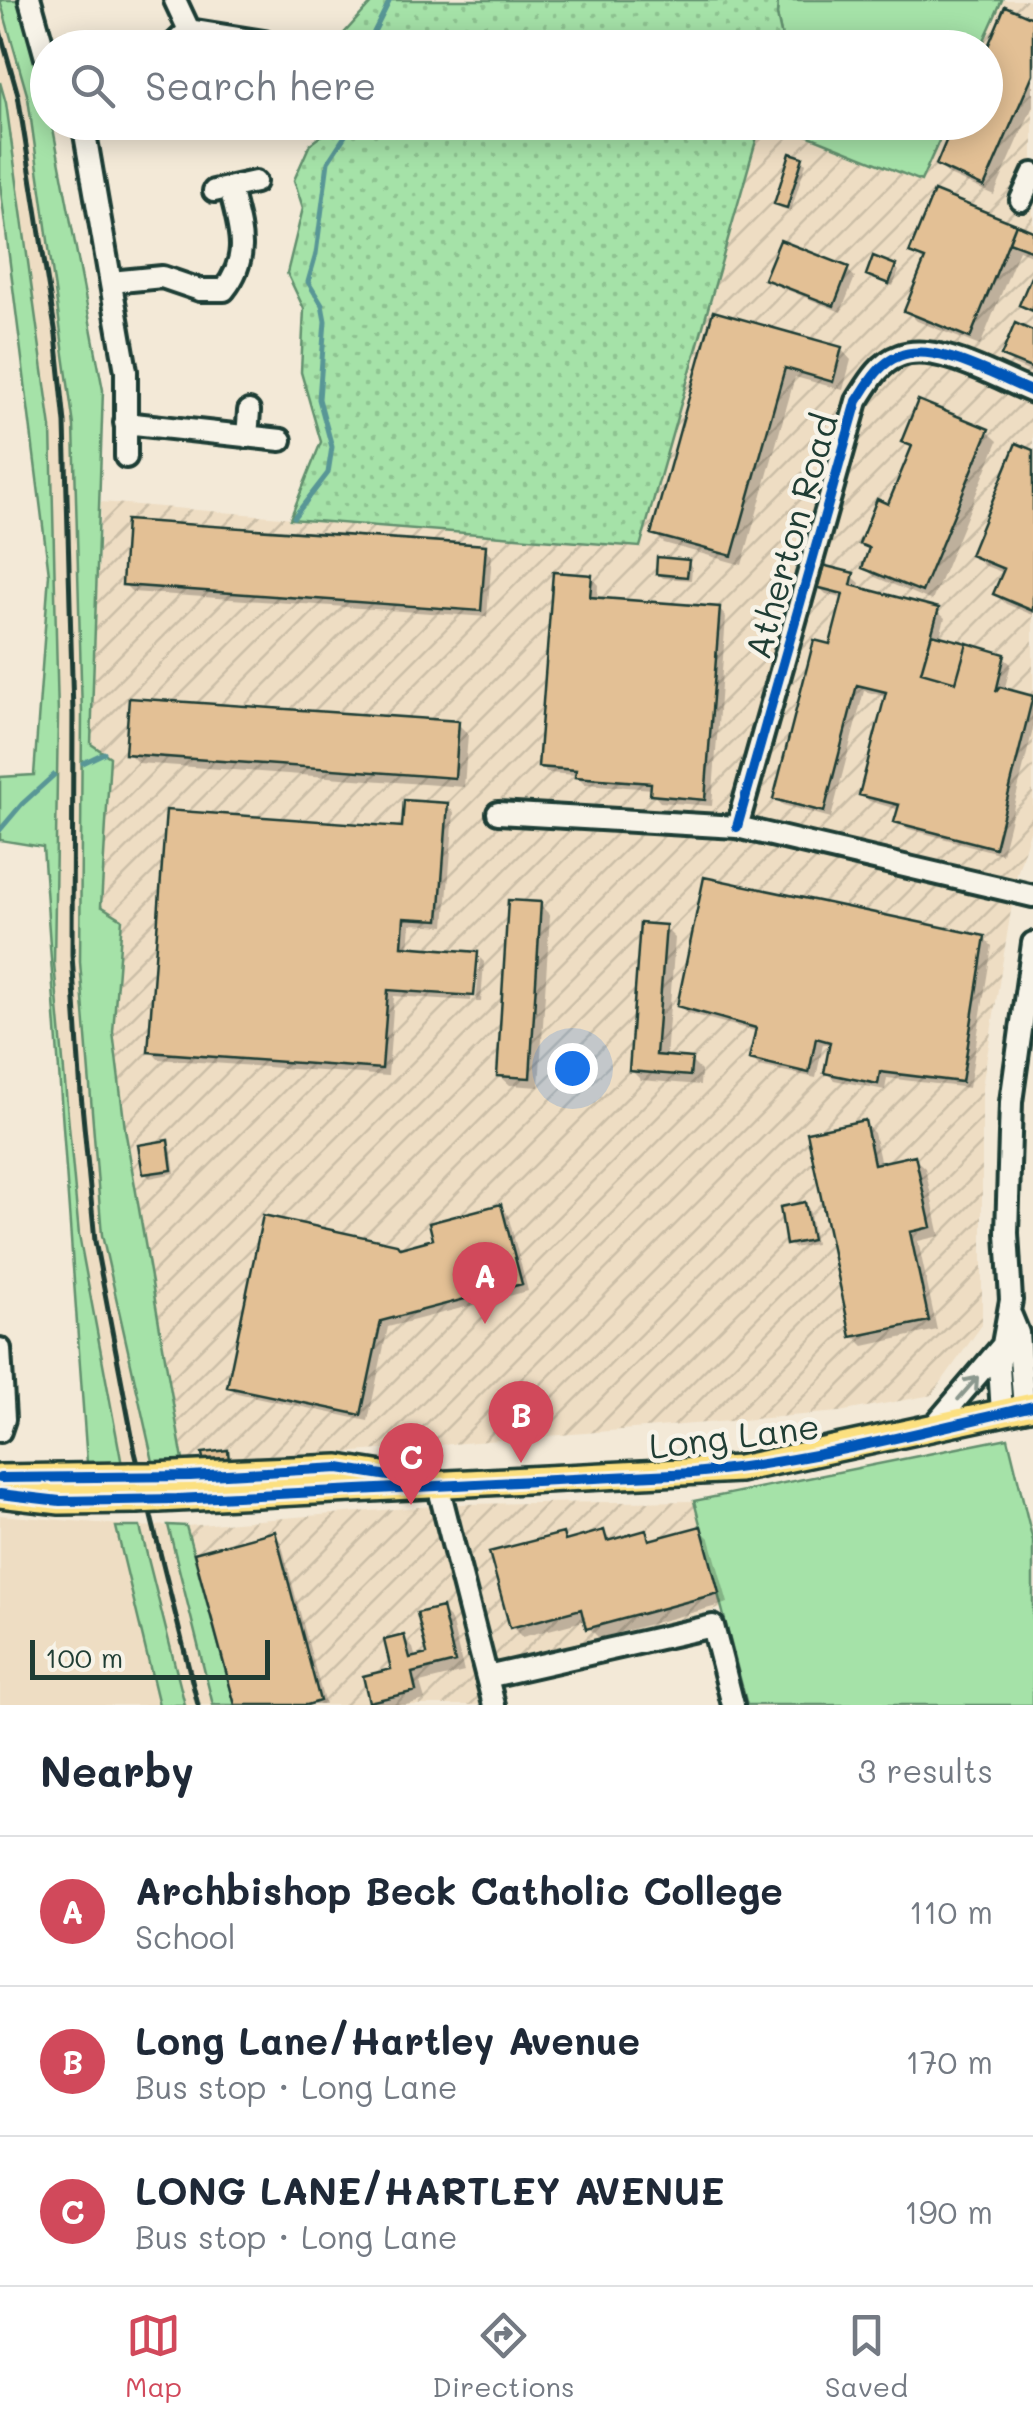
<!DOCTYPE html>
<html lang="en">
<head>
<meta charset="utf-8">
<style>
  :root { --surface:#fff; --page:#f2f2f3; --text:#1f2937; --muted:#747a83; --line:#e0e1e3; --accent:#d1495b }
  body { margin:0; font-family:Mali,sans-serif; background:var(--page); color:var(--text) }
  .scale { position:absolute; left:30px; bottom:25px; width:240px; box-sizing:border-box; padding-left:10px; border:5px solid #1f3d34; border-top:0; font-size:28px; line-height:35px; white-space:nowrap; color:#1f3d34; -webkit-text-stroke:8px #f7f3e8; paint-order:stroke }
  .you { position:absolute; left:572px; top:1068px; width:35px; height:35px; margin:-25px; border:8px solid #fff; border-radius:50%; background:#1a73e8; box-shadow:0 0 0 15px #1a73e833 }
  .badge { display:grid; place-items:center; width:65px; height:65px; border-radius:50%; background:var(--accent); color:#fff; font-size:32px; font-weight:700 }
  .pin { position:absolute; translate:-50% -82px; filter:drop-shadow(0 2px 5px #0008) }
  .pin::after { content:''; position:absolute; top:52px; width:35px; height:30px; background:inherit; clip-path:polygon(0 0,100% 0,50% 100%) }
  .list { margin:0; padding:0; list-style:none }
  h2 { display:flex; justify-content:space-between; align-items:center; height:130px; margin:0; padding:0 40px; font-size:42px }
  h2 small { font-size:32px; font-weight:400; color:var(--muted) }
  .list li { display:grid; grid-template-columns:65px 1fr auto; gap:30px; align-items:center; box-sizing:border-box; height:150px; padding:0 40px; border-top:2px solid var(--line) }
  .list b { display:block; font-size:38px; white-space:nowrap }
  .list p { margin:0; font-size:32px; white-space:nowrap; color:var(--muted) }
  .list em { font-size:32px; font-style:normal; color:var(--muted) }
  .icon { flex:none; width:55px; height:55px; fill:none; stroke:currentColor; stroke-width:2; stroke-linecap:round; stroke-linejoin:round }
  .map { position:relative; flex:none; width:1033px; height:1705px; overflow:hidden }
  .search { position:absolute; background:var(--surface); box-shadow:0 5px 25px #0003; left:30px; right:30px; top:30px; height:110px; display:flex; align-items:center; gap:25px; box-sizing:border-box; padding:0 35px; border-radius:55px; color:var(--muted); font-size:38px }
  .sheet { height:580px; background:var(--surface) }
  nav { display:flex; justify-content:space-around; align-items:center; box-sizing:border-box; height:140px; border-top:2px solid var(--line); background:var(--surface); font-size:28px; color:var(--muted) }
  nav a { display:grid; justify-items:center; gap:5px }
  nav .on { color:var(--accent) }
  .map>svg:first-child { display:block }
  .built { fill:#eeddc3 }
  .industrial { fill:url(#industrial-furrows) }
  .green { fill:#a5e2a8; stroke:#62906e; stroke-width:2.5 }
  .garden { fill:url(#garden-dots); stroke:#62906e; stroke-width:2.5 }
  .shadow { fill:#0003 }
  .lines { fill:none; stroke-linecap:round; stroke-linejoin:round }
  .stream { stroke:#599696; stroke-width:5 }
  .building { fill:#e3c095; stroke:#1f3d34; stroke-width:2.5 }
  .minor-casing { stroke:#1f3d34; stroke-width:28 }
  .major-casing { stroke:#1f3d34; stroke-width:32 }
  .minor { stroke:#f7f3e8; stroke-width:20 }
  .major { stroke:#fce080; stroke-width:25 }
  .rail { stroke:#1f3d34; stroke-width:5 }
  .major-bridge-casing { stroke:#1f3d34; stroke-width:32; stroke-linecap:butt }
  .major-bridge { stroke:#fce080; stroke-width:25 }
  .cycleway-casing { stroke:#f7f3e8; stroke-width:16 }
  .cycleway { stroke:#0057b8; stroke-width:10 }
  .oneway { stroke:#8b988e }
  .labels { text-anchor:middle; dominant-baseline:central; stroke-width:9; stroke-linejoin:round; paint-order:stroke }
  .street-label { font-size:35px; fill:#1f3d34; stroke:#f7f3e8 }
</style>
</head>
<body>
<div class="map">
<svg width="1033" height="1705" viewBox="0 0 1033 1705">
  <defs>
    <pattern id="industrial-furrows" width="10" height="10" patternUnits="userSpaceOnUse" patternTransform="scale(2.5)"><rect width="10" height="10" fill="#eeddc3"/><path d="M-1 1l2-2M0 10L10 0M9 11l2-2" fill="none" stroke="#ccbfa8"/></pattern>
    <pattern id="garden-dots" width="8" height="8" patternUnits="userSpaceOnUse" patternTransform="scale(2.5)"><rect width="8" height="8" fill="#a5e2a8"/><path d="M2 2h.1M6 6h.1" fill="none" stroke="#8ec391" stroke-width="1.8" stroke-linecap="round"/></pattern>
  </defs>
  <rect width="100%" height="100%" fill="#f3e9d7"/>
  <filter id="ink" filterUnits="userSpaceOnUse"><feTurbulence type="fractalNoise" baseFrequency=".01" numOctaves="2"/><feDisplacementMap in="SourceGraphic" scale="20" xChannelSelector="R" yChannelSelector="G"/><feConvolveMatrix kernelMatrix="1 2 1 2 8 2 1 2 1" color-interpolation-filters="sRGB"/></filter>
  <g filter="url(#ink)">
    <path class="built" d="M0,0L28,98L74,425L82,715L80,962L102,1235L154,1466L122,1465L79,1235L54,963L51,428L6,103L0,82Z
      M0,1515L121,1525L162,1705H0Z
      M168,1525L213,1705H185L140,1527Z"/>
    <path class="industrial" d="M1002,0H1033V821L1017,874L982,1087V1325L932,1395L839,1412L184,1466L125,1129L113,1032L122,920L101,907L110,757L91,745L101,502L640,547L761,123H777L921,181L947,123L986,122V48L981,47Z
      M694,1501L723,1608L472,1672L480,1705H235L186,1526L457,1504Z"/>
    <path class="green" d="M0,0H24L47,98L48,122L52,123L103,390L91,744L110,757L101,906L122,919L113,1032L125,1129L184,1466H154L102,1235L80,962L82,715L74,426L28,98Z
      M778,0H1002L981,47H784L777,15Z
      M0,82L6,103L51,428L58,716L54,963L79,1235L122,1465L87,1463L43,847L0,840V777L34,775L49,574L0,184Z
      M777,123H947L921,181Z
      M1008,1438L1033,1541V1705H747L694,1501Z
      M168,1525L186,1526L235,1705H213Z
      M116,1527H140L185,1705H159Z"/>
    <path class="garden" d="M374,0H778L777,15L784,47H338V40Z
      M338,123H761L640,547L290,519L321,442L301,372L304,309L287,273L303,208L294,180L310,144Z"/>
    <path class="shadow" d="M1006,10L1033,21V106L994,195L949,175L939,165L986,122V57Z
      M802,159L806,163L791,211L781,208L777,204Z
      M935,195L1033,234V256L1019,250L980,346L917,321L907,311L926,264L912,252Z
      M895,267L899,271L893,286L869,275Z
      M847,270L855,277L841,312L775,285L767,278Z
      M715,314L841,349L851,360L843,390L795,377L742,565L664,543L654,533Z
      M1033,334V373L1014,365L1004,355Z
      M987,431L998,441L932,601L875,577L864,567L871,552L862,544L890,507L913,450L904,441Z
      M1033,452V615L1006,604L996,594L1004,573L983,565L973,554Z
      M485,548L492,555L487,617L132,592L124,584Z
      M688,563L692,567L691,580L663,578L658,573Z
      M852,576L860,583L858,590L937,611L945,618L939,639L1003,657L1011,664L1004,691L1033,699V729L1002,854L905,828L897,821L900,810L869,801L862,794L887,697L864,691L831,818L783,805L775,798L832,647L845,599L826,594L819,587Z
      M591,577L598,585L597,600L719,609L726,617L712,806L660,802L653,794V789L585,784L576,775L548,773L540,766Z
      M458,724L468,734L464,787L138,763L128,753Z
      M446,805L454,812L445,926L411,924L409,949L476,954L480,958H475L471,1001L394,996L388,1076L158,1059L151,1051L404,830Z
      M540,905L550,915L539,1087L510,1085L499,1075Z
      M665,928L675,938L666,1059L691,1061L701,1071L700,1085L641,1080L631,1070Z
      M984,938L992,946L969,1088L887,1078L885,1090L834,1080L826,1072L832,1046L823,1044L816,1078L759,1066L752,1058L758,1032L687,1013L679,1005Z
      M480,958L484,962L481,1002H476Z
      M864,1123L874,1133L881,1165L914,1158L925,1168L940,1236L918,1241L937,1330L864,1346L854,1336Z
      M167,1143L171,1147L175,1173L150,1178L145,1173Z
      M804,1205L809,1209L815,1244L793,1248L789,1244Z
      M501,1207L508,1215L528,1291L388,1327L368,1421L237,1393L230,1386L400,1251L436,1241Z
      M700,1529L710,1539L728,1603L599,1638L589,1628L587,1620L522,1637L512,1627L562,1536L569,1542L604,1533L613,1542L645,1533L654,1541Z
      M274,1534L281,1542L325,1705H237Z
      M441,1610L451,1620L464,1672L420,1683L425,1700L406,1705H375L371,1701L394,1671L403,1638L413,1648L416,1659L430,1655Z"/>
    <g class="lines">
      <path class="stream" d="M366,48L390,0
        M294,517L328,473L332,447L319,399L325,321L322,305L308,282L316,254L328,162L354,122
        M83,763L104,753
        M0,830L22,804L54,775"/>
    </g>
    <path class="building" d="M1005,6L1033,18V74L984,187L936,165L954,122H986V51Z
      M790,153L803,157L787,208L774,204Z
      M934,191L1016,224L970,338L904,311L925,259L909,253Z
      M1016,224L1033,231V251L1009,242Z
      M780,240L849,267L834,306L764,279Z
      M873,256L896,265L889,284L866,275Z
      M1033,272V311L1019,305Z
      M713,311L842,347L833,382L785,368L732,556L651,534Z
      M1015,323L1033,331V369L1001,356Z
      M918,400L989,429L922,592L862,568L869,548L859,544L877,499L888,504L912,446L901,442Z
      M1016,443L1033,450V611L993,594L1004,569L970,555Z
      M126,520L486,545L481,611L122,585Z
      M657,557L689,560L687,577L656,574Z
      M822,565L854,573L851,585L939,608L921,672L956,682L967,643L1005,654L996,692L1000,687L1033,696L995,848L894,822L899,805L859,795L886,692L857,685L824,812L773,799L814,640L830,644L843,594L816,587Z
      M553,572L592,575L590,597L720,607L705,800L650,795L651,783L575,777L576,770L538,767Z
      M932,634L967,643L956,682L921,672Z
      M129,698L459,721L455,778L125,754Z
      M404,800L448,803L439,920L404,918L402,946L478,952L474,996L388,990L382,1069L148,1052L166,810L402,827Z
      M704,877L985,936L962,1082L880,1072L878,1084L824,1073L830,1042L816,1038L809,1073L749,1059L756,1028L677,1006Z
      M508,900L541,902L530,1078L497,1076Z
      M640,923L666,925L656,1055L692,1058L690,1076L629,1071Z
      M865,1120L874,1164L915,1155L931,1227L910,1232L929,1321L851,1337L807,1132Z
      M168,1140L172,1170L143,1174L138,1145Z
      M805,1202L812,1240L786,1245L780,1207Z
      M501,1204L522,1284L381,1321L361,1415L227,1387L263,1215L397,1244L400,1248L433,1239L429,1223Z
      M228,1450L229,1462L204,1465L202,1453Z
      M701,1526L719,1593L586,1629L581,1609L510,1628L489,1552L563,1533L565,1541L604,1530L607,1541L646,1530L649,1540Z
      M275,1531L320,1701L307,1705H235L194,1553Z
      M442,1607L455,1662L412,1673L416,1691L369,1702L363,1676L391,1669L384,1640L404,1635L410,1658L427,1654L417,1613Z"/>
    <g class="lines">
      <g class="minor-casing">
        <path id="minor" d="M30,0L48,65
          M189,30L264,42V48
          M170,48L189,30L175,0
          M83,122L126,371V457
          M214,191L255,182
          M1021,200L1033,174
          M111,282L162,277L200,290H224C252,255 239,227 230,188
          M125,423L281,440
          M247,437L249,411
          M498,813L737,827L1033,896
          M737,827L857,401C868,384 879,363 899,356C935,341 998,378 1033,392
          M1011,1316L1018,1333L1024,1408
          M0,1349L4,1419L0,1431
          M1002,1413L999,1366L1011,1300L1007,1233L1011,1102L1033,943
          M932,1428L1002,1346
          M438,1485L494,1705
          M487,1677L713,1626L733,1705"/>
      </g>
      <g class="major-casing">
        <path id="major" d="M152,1476L339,1468L389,1476
          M0,1478L130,1476
          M0,1494L60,1501L136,1500
          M158,1499L739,1469L1033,1406"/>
      </g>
      <use href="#minor" class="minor"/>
      <use href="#major" class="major"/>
      <path class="rail" d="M0,31L18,95L56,335L65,423L73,714L72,955L81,1094L95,1241L135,1452L198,1705"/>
      <g class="major-bridge-casing">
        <path id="major-bridge" d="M130,1476H152
          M136,1500L158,1499"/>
      </g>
      <use href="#major-bridge" class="major-bridge"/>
      <g class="cycleway-casing">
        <path id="cycleway" d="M737,827L857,401C868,384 879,363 899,356C935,341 998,378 1033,392
          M0,1478L190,1476L339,1468L389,1476
          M0,1494L60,1501L177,1499L693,1473C807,1462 921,1432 1033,1406"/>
      </g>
      <use href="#cycleway" class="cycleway"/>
    </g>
    <defs><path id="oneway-shaft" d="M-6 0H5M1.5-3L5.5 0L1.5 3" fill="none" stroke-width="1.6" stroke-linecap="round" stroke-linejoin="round" transform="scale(2.5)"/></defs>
    <use class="oneway" href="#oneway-shaft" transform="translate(968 1388) rotate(-49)"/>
  </g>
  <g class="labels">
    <g class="street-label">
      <text transform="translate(790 536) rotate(-74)">Atherton Road</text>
      <text transform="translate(734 1435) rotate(-7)">Long Lane</text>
    </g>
  </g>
</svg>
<div class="scale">100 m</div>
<div class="you"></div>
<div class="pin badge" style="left:485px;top:1324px">A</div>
<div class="pin badge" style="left:521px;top:1463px">B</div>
<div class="pin badge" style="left:411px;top:1505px">C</div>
<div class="search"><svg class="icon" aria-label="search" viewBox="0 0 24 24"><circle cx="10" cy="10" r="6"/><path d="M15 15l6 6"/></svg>Search here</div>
</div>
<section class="sheet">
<h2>Nearby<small>3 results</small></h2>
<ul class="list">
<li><span class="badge">A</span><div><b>Archbishop Beck Catholic College</b><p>School</p></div><em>110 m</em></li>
<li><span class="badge">B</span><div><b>Long Lane/Hartley Avenue</b><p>Bus stop · Long Lane</p></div><em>170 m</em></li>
<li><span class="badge">C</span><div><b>LONG LANE/HARTLEY AVENUE</b><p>Bus stop · Long Lane</p></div><em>190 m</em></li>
</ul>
</section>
<nav>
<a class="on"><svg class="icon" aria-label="map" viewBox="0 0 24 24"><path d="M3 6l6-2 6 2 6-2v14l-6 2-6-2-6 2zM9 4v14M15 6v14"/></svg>Map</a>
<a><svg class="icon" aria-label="directions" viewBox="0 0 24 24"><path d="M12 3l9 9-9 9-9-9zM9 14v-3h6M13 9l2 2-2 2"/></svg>Directions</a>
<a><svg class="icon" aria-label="saved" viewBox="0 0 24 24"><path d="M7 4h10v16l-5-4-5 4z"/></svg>Saved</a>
</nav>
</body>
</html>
